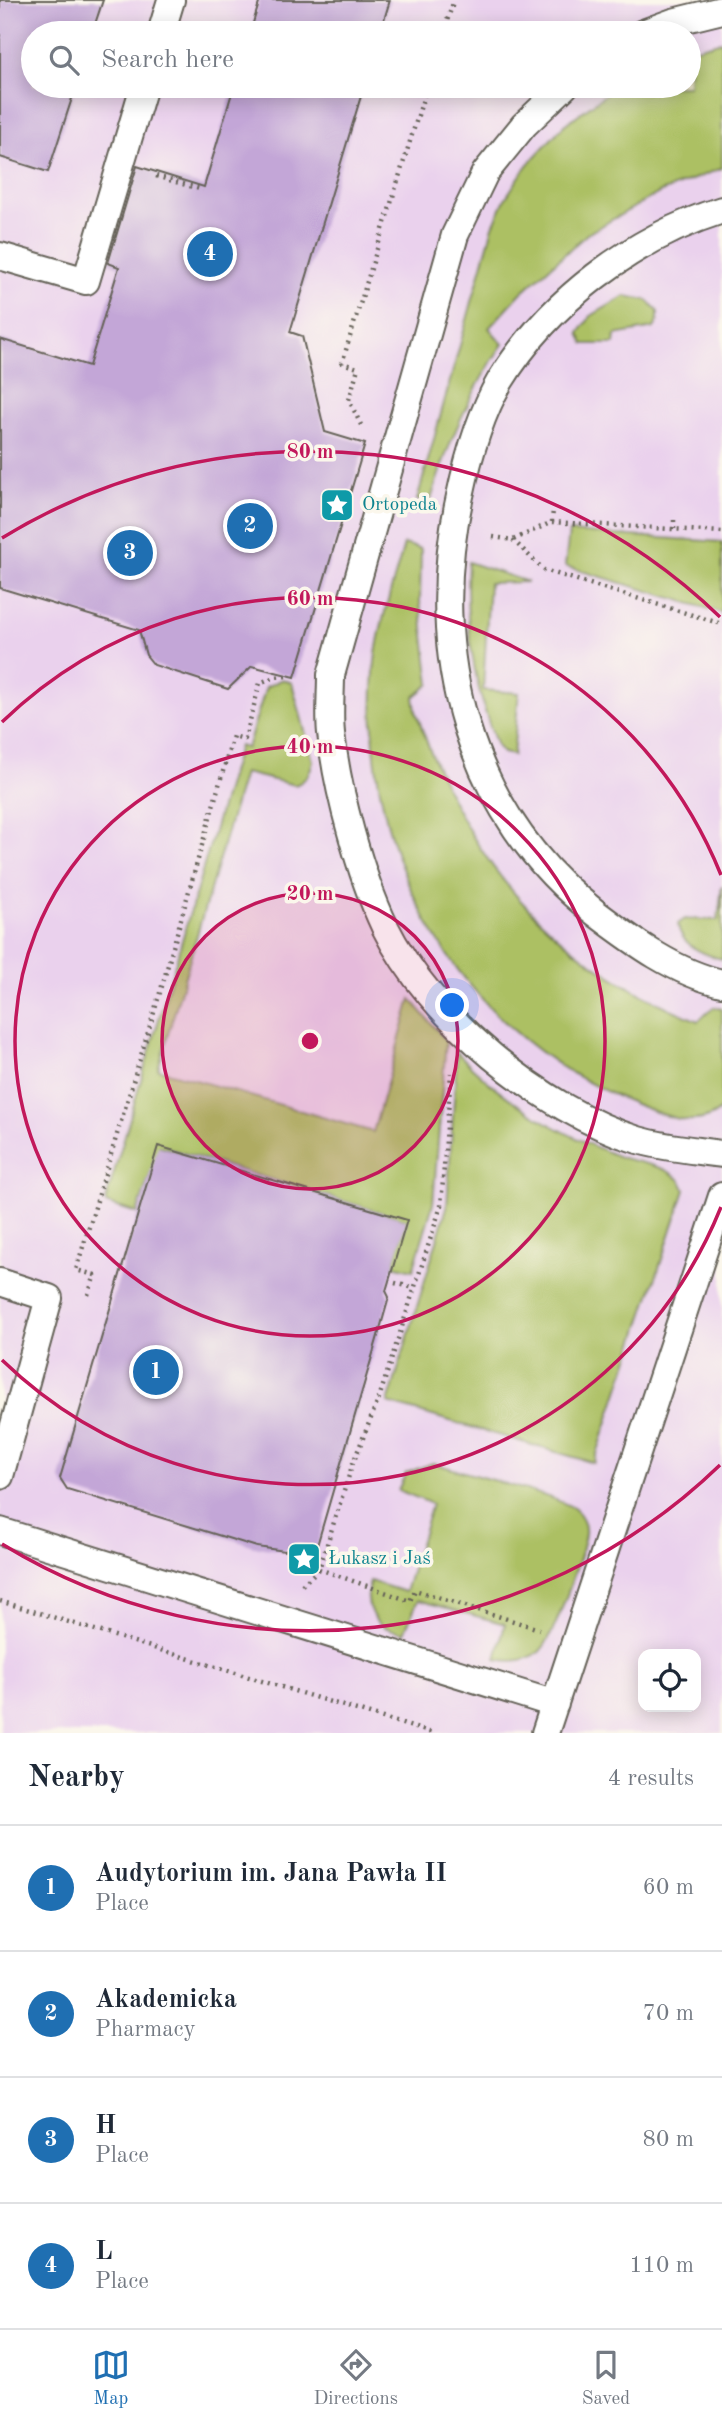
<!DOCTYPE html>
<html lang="en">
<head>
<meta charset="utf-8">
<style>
  :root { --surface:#fff; --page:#f2f2f3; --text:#1f2937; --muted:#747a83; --line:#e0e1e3; --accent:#1f6fb2 }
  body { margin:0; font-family:"Old Standard TT",serif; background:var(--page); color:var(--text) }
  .controls { position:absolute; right:21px; bottom:21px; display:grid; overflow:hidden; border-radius:14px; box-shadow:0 4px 18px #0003 }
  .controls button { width:63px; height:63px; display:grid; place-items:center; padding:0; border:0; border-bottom:2px solid var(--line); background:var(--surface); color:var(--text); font:35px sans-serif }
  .you { position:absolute; left:453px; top:1006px; width:24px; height:24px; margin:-18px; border:5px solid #fff; border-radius:50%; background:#1a73e8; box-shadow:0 0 0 10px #1a73e833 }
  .badge { display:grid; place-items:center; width:46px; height:46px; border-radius:50%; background:var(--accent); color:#fff; font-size:23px; font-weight:700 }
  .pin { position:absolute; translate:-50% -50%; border:4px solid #fff; box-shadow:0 2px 7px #0006 }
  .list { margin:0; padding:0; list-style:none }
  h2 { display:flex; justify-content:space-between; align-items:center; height:91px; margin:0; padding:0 28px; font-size:30px }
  h2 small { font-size:23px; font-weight:400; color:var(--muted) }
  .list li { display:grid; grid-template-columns:46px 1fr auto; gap:21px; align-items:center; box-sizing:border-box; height:126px; padding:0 28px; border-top:2px solid var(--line) }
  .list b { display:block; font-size:26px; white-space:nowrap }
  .list p { margin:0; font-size:23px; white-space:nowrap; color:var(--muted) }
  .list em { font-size:23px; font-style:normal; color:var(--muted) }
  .icon { flex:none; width:38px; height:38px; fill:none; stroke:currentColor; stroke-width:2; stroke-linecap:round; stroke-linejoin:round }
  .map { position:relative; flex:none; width:722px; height:1733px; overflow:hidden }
  .search { position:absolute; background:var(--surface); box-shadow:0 4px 18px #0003; left:21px; right:21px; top:21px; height:77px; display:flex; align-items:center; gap:18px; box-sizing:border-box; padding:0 24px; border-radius:38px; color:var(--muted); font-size:26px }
  .sheet { height:595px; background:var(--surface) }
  nav { display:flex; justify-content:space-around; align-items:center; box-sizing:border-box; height:98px; border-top:2px solid var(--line); background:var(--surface); font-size:19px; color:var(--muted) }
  nav a { display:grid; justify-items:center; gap:4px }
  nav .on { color:var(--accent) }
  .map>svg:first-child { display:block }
  .built { fill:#ead1ed; fill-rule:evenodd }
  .green { fill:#acc063; stroke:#646e40; stroke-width:2 }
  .building { fill:#c3a6d7 }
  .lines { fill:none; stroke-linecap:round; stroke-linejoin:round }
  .lane-casing { stroke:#656258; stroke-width:30 }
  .path { stroke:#656258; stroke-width:4.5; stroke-dasharray:2 5; stroke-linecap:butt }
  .lane { stroke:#fff; stroke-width:26 }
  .ring { fill:none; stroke:#c2185b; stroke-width:3.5 }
  .labels { text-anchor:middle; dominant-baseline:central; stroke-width:7; stroke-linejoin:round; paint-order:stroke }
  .culture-label { font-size:19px; fill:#0d838f; stroke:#fbf7ec; text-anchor:start }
  .centre { fill:#c2185b; stroke:#fbf7ec; stroke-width:3.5 }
  .ring-label { font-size:21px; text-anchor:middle; font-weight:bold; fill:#c2185b; stroke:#fbf7ec; stroke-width:7; stroke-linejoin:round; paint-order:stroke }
</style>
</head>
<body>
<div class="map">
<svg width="722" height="1733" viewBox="0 0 722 1733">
  <rect width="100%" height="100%" fill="#fbf7ec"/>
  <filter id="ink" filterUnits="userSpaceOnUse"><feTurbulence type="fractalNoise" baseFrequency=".0143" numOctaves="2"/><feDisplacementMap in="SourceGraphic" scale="14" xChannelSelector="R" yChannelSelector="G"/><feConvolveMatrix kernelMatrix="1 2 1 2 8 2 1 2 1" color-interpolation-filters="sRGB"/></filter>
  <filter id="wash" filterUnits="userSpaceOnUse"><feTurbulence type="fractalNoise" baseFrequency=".00686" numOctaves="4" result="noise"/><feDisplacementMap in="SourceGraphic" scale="28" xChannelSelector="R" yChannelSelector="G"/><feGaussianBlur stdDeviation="1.57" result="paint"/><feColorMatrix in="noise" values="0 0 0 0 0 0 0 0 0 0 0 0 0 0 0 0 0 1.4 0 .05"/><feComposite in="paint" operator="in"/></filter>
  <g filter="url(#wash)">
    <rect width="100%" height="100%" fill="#ede5c7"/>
    <path class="built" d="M0,0H722V1733H0ZM33,33H689V86H33ZM643,1654H696V1707H643Z"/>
    <path class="green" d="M722,41V168L661,192L587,234L521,293L489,328L503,344C470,392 446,447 430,503L417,500L493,226L505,199L527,165L564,125L617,86H689V50Z
      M625,296L647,300L658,311V321L654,328L615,335L614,344H584L579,333L591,316Z
      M569,532L722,542V613L565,566Z
      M404,544L421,549L420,602L430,684L414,697L416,711C465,862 550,960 698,1021L714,1007L722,1009V1108C697,1134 656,1112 628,1101C457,1032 359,855 374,672C377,629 393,586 404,544Z
      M468,562L528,582L489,583L483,690L519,693L513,755L503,753L497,746C474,687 464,625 468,562Z
      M282,679L292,683L313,761C310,773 306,781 295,785L244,773L158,1069L373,1132L411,999L446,1041L433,1204L413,1270L393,1265L406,1220L160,1146L137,1213L105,1203L239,746L247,748L266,687Z
      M722,886V959C704,955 680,945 678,924L685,919L718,920Z
      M457,1052C501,1100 560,1134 620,1157C640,1164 679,1166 685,1190L594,1463L388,1403L447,1207Z
      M433,1463C457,1471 563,1497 576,1510C582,1516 586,1525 585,1534C582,1555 555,1636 541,1650C528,1662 511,1662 496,1659L505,1624L418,1600L404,1633C397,1631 386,1629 381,1625C368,1616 365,1594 370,1581L405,1592L432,1504L398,1490L406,1473Z"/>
    <g id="blocks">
      <path class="building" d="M0,0H103L92,33H33V86H76L48,172L0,157Z
        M260,0H390L380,33H250Z
        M234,86H364L290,332L302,336L325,432L365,444L295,677L252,666L228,689L154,665L146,655L139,630L0,588V339L89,366L119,267L108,263L137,166L204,187Z
        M158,1146L407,1220L386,1291L389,1297L376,1343L316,1549L297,1543L285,1551L257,1547L67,1489L60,1478Z"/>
    </g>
  </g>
  <g filter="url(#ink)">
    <use href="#blocks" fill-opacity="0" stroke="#656258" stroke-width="2"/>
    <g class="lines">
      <g class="lane-casing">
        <path id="lane" d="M161,33L171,0
          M643,33L673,22L722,10
          M565,86L524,125L485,173L455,235L331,675C331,694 329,714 331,733C337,790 360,875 385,927C429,1017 543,1111 638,1140C665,1148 695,1150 722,1154
          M722,210C633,238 549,301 500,381C480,415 468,458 460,496C425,652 467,814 597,914C634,942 676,973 722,983
          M0,256L86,281L144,86
          M0,1282L49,1298L0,1476
          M0,1531L555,1704
          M545,1733L722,1196"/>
      </g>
      <path class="path" d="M443,33L454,0
        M156,176L203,190
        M361,425L349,400L358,368L342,363L427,86
        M552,522L553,509
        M674,529V517
        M493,537L513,540L552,522L722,532
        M513,540L544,570L722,624
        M395,1283L414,1288
        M88,1295L95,1275L76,1270L162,986L233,736L245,739L260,683L275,677L289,676
        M319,1569L410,1601L415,1590L539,1629
        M302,1585L319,1569L353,1463L379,1398L441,1206L451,1073
        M0,1601L432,1733"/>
      <use href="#lane" class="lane"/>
    </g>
  </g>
  <circle cx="310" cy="1041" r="148" fill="#c2185b" fill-opacity=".12"/>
  <g class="ring">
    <circle cx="310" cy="1041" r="148"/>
    <circle cx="310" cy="1041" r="295"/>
    <path d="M721 1207A443 443 0 0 1 2 1360M2 722A443 443 0 0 1 721 875"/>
    <path d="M720 1465A590 590 0 0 1 2 1544M2 538A590 590 0 0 1 720 617"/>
  </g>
  <defs>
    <g id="sight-square" transform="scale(1.75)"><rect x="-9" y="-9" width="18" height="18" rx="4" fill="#0f9aa8" stroke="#fbf7ec"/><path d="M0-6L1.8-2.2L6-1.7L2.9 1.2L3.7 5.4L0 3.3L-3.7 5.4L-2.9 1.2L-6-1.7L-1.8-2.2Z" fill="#fff"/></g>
  </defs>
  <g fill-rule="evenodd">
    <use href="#sight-square" x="337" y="505"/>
    <use href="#sight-square" x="304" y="1559"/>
  </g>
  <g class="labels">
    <g class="culture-label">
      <text x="362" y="505">Ortopeda</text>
      <text x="328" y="1559">Łukasz i Jaś</text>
    </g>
  </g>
  <circle cx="310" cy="1041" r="10" class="centre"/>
  <g class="ring-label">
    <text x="310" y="458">80 m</text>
    <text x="310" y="605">60 m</text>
    <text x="310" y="753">40 m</text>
    <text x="310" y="900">20 m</text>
  </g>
</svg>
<div class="controls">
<button><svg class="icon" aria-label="locate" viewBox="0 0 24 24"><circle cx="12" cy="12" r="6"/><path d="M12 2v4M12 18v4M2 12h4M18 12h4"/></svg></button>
</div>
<div class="you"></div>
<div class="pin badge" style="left:156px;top:1372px">1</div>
<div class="pin badge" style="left:250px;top:526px">2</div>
<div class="pin badge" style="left:130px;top:553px">3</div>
<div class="pin badge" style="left:210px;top:254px">4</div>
<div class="search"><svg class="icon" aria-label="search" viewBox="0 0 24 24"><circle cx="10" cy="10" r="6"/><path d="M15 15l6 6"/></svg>Search here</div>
</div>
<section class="sheet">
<h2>Nearby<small>4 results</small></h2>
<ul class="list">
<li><span class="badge">1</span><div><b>Audytorium im. Jana Pawła II</b><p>Place</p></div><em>60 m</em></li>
<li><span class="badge">2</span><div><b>Akademicka</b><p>Pharmacy</p></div><em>70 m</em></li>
<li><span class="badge">3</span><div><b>H</b><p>Place</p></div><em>80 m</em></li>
<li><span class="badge">4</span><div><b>L</b><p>Place</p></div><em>110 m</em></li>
</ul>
</section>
<nav>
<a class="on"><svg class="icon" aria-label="map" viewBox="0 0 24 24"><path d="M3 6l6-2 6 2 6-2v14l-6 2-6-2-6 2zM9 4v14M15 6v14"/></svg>Map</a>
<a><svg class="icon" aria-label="directions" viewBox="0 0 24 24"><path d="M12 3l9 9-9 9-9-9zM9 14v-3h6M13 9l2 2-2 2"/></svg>Directions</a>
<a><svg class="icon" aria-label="saved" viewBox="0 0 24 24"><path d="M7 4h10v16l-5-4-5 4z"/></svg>Saved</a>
</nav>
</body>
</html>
